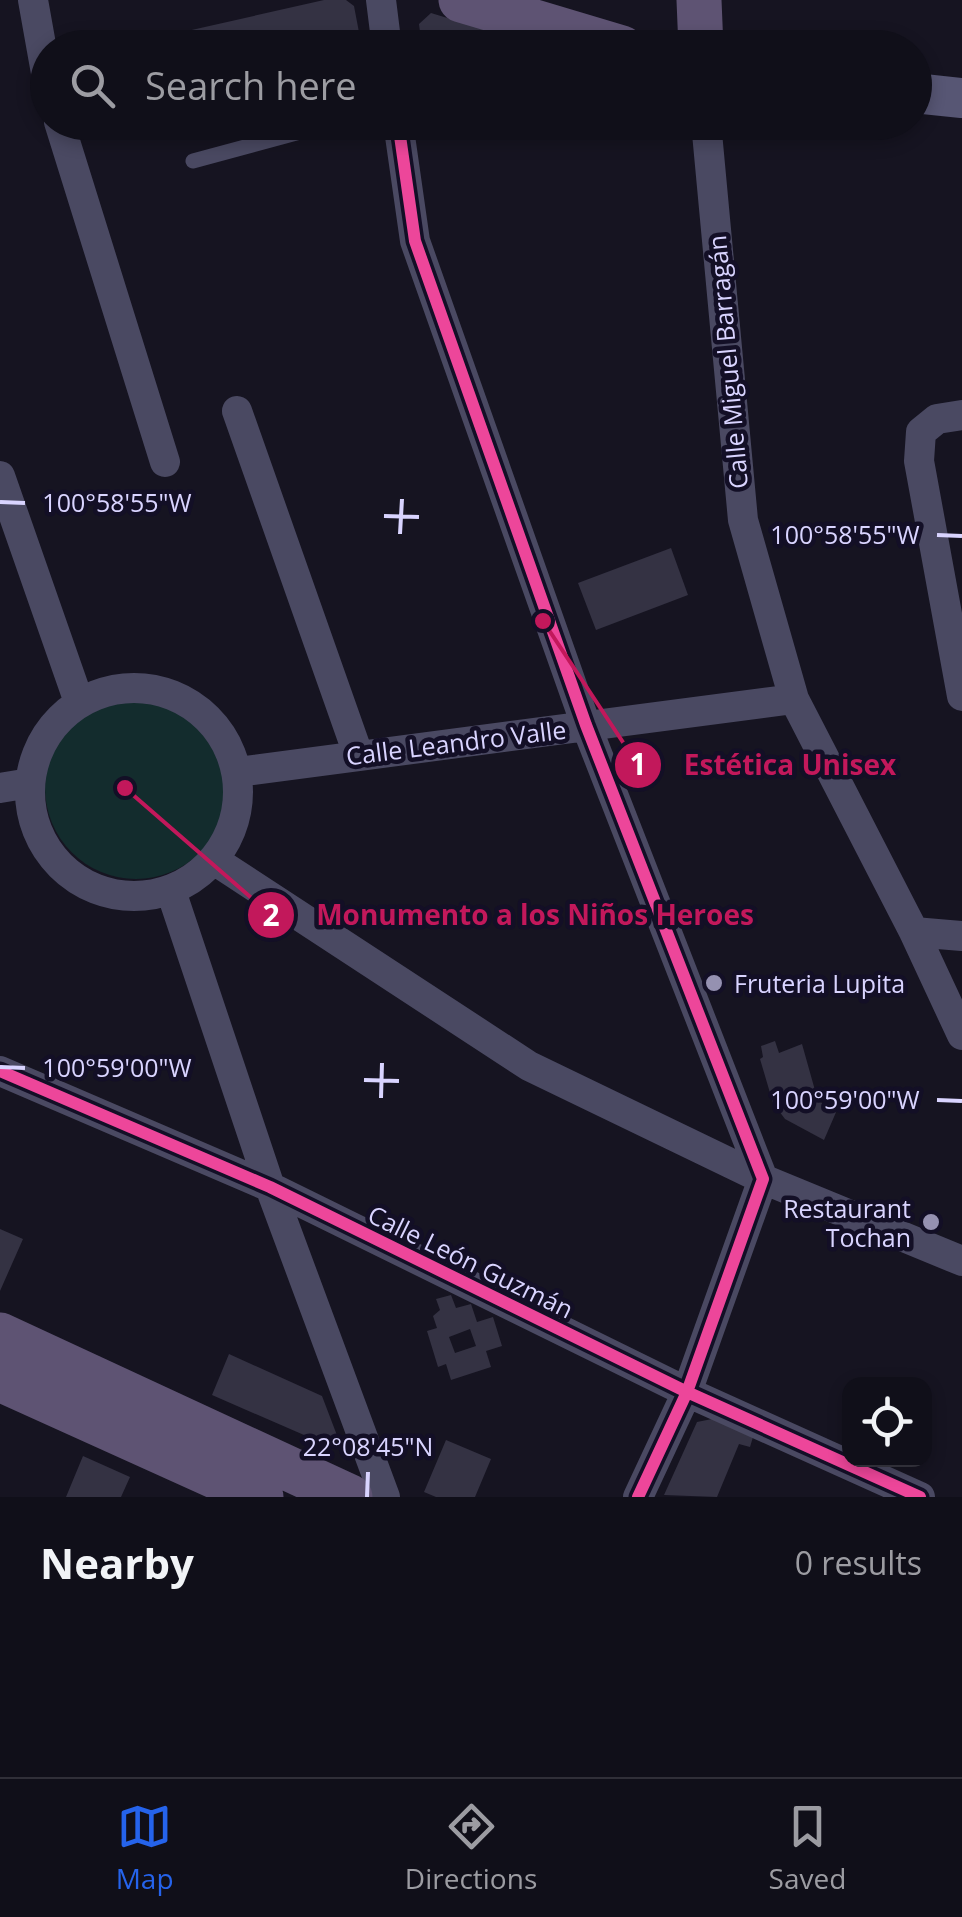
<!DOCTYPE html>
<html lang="en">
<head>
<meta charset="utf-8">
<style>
  :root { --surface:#100f19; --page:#1e1d26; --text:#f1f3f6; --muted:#9c9ca2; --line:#302f38; --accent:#2563eb }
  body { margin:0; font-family:"Open Sans",sans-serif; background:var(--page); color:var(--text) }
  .controls { position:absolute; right:30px; bottom:30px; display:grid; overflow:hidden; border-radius:20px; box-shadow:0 5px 15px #0003 }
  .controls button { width:90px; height:90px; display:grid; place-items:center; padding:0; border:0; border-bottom:2px solid var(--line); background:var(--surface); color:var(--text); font:50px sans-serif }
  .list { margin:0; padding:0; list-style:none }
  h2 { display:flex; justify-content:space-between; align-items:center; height:130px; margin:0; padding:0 40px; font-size:42px }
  h2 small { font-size:32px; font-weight:400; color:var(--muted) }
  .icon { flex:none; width:55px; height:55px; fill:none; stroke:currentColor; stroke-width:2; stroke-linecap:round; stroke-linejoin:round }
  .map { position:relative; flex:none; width:962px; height:1497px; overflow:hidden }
  .search { position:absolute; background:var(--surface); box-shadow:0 5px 15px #0003; left:30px; right:30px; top:30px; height:110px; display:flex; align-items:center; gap:25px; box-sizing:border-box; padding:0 35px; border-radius:55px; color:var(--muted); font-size:38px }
  .sheet { height:280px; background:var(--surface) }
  nav { display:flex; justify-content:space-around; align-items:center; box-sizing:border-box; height:140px; border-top:2px solid var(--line); background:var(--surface); font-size:28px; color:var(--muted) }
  nav a { display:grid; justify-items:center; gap:5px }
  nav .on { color:var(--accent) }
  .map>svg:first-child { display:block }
  .green { fill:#132c2d }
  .building { fill:#343243; fill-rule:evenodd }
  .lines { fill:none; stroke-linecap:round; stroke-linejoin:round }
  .lane { stroke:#4a4962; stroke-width:15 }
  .street { stroke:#4a4962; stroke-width:30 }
  .secondary { stroke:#575674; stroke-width:40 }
  .primary { stroke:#5e5373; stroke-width:45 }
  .cycleway-casing { stroke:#130f26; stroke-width:19 }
  .cycleway { stroke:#ed469a; stroke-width:12 }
  .ticks { fill:none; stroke:#d9d4ff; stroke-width:4 }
  .poi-dot { fill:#9591b1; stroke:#130f26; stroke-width:4 }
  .labels { text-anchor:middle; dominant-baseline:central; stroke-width:9; stroke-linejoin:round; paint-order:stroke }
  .street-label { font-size:25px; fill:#d9d4ff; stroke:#130f26 }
  .poi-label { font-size:25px; fill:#d9d4ff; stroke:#130f26; text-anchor:start }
  .ticks-label { font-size:25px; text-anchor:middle; fill:#d9d4ff; stroke:#130f26; stroke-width:9; stroke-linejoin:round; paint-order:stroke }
  .leader { fill:none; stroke:#c2185b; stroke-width:4 }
  .callout-dot { fill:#c2185b; stroke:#130f26; stroke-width:4 }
  .mark-label { font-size:30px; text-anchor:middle; font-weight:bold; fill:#fff }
  .callout-label { font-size:28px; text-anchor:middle; font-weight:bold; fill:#c2185b; stroke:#130f26; stroke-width:9; stroke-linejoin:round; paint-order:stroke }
</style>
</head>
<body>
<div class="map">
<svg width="962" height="1497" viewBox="0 0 962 1497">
  <rect width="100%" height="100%" fill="#161421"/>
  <path class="green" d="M45 788a91 91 0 1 1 182 0a91 91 0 1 1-182 0Z"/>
  <path class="building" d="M324,0H346L354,6L362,48H168L165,36Z
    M431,13L490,31L492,48H422L419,24Z
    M671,548L688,595L596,630L578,583Z
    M775,1041L779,1053L802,1044L818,1101L837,1110L824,1140L785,1119L773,1103L760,1059L763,1057L761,1046Z
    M0,1229L23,1239L0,1291Z
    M451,1295L456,1308L471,1304L477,1322L493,1317L502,1346L486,1351L491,1367L451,1380L446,1364L438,1367L427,1331L437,1328L433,1316L440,1310L436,1299ZM470,1329L476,1346L455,1353L449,1337Z
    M229,1354L322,1396L338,1438L327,1445L212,1395Z
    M717,1418L753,1437L750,1447L739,1444L717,1497L664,1495L697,1422Z
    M446,1440L491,1459L475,1497H436L424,1492Z
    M83,1456L130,1477L121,1497H66Z"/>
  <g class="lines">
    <path class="lane" d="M193,161L337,122"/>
    <path class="street" d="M33,0L48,84
      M381,0L387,48
      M59,122L165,462
      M398,122L415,241L586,725L763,1179L687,1392L638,1497
      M706,122L743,520L794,699L914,932L962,1035
      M237,411L358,754
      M962,415L937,419L921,432L919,461L962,696
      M0,476L79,702
      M30 792a104 104 0 1 1 208 0a104 104 0 1 1-208 0Z
      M237,772L794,699
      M0,788L30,783
      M214,860L529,1066L763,1179L962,1261
      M171,891L270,1187L385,1497
      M914,932L962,936
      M0,1071L270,1187L687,1392L920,1497"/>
    <path class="secondary" d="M914,93L962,98"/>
    <path class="primary" d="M461,0L622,48
      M699,0L701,48
      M0,1335L350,1497
      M0,1379L261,1497"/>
    <g class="cycleway-casing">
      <path id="cycleway" d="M398,122L415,241L586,725L763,1179L687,1392L638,1497
        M0,1071L270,1187L687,1392L920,1497"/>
    </g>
    <use href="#cycleway" class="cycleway"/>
  </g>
  <path class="ticks" d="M0,502L25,503M384,516L419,517M400,534L402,499M937,535L962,536M0,1067L25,1068M364,1080L399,1081M381,1098L382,1063M937,1100L962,1101M367,1497L368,1472"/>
  <g class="poi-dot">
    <circle cx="714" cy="983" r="10"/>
    <circle cx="931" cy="1222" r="10"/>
  </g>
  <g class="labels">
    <g class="street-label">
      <text transform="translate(727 362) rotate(-95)">Calle Miguel Barragán</text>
      <text transform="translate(456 742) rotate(-7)">Calle Leandro Valle</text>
      <text transform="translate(471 1261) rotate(26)">Calle León Guzmán</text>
    </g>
    <g class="poi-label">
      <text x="734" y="983">Fruteria Lupita</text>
      <text x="911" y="1208" text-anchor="end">Restaurant<tspan x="911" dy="29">Tochan</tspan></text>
    </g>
  </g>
  <g class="ticks-label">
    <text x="117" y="512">100°58'55"W</text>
    <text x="845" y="544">100°58'55"W</text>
    <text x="117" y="1077">100°59'00"W</text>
    <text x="845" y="1109">100°59'00"W</text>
    <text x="368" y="1456">22°08'45"N</text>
  </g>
  <path class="leader" d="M543 621L638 765M125 788L271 915"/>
  <g class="callout-dot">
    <circle cx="543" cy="621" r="10"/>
    <circle cx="125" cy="788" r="10"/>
    <circle cx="638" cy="765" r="25"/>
    <circle cx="271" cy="915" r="25"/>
  </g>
  <g class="mark-label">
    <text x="638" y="775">1</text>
    <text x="271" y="926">2</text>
  </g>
  <g class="callout-label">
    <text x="790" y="775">Estética Unisex</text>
    <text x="535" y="925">Monumento a los Niños Heroes</text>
  </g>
</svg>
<div class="controls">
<button><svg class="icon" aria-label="locate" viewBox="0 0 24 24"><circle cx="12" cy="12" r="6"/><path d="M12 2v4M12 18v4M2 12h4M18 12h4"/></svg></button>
</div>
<div class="search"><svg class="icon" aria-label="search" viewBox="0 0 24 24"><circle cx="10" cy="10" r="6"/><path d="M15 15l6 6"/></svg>Search here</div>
</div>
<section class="sheet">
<h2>Nearby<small>0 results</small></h2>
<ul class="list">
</ul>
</section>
<nav>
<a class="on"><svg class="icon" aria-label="map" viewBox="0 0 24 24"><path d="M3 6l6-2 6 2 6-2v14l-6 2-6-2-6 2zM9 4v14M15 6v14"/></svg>Map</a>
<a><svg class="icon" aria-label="directions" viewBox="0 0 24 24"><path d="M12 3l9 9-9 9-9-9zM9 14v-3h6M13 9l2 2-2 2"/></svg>Directions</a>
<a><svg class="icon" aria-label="saved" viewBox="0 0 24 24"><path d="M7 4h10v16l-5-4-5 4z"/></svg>Saved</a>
</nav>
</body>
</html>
